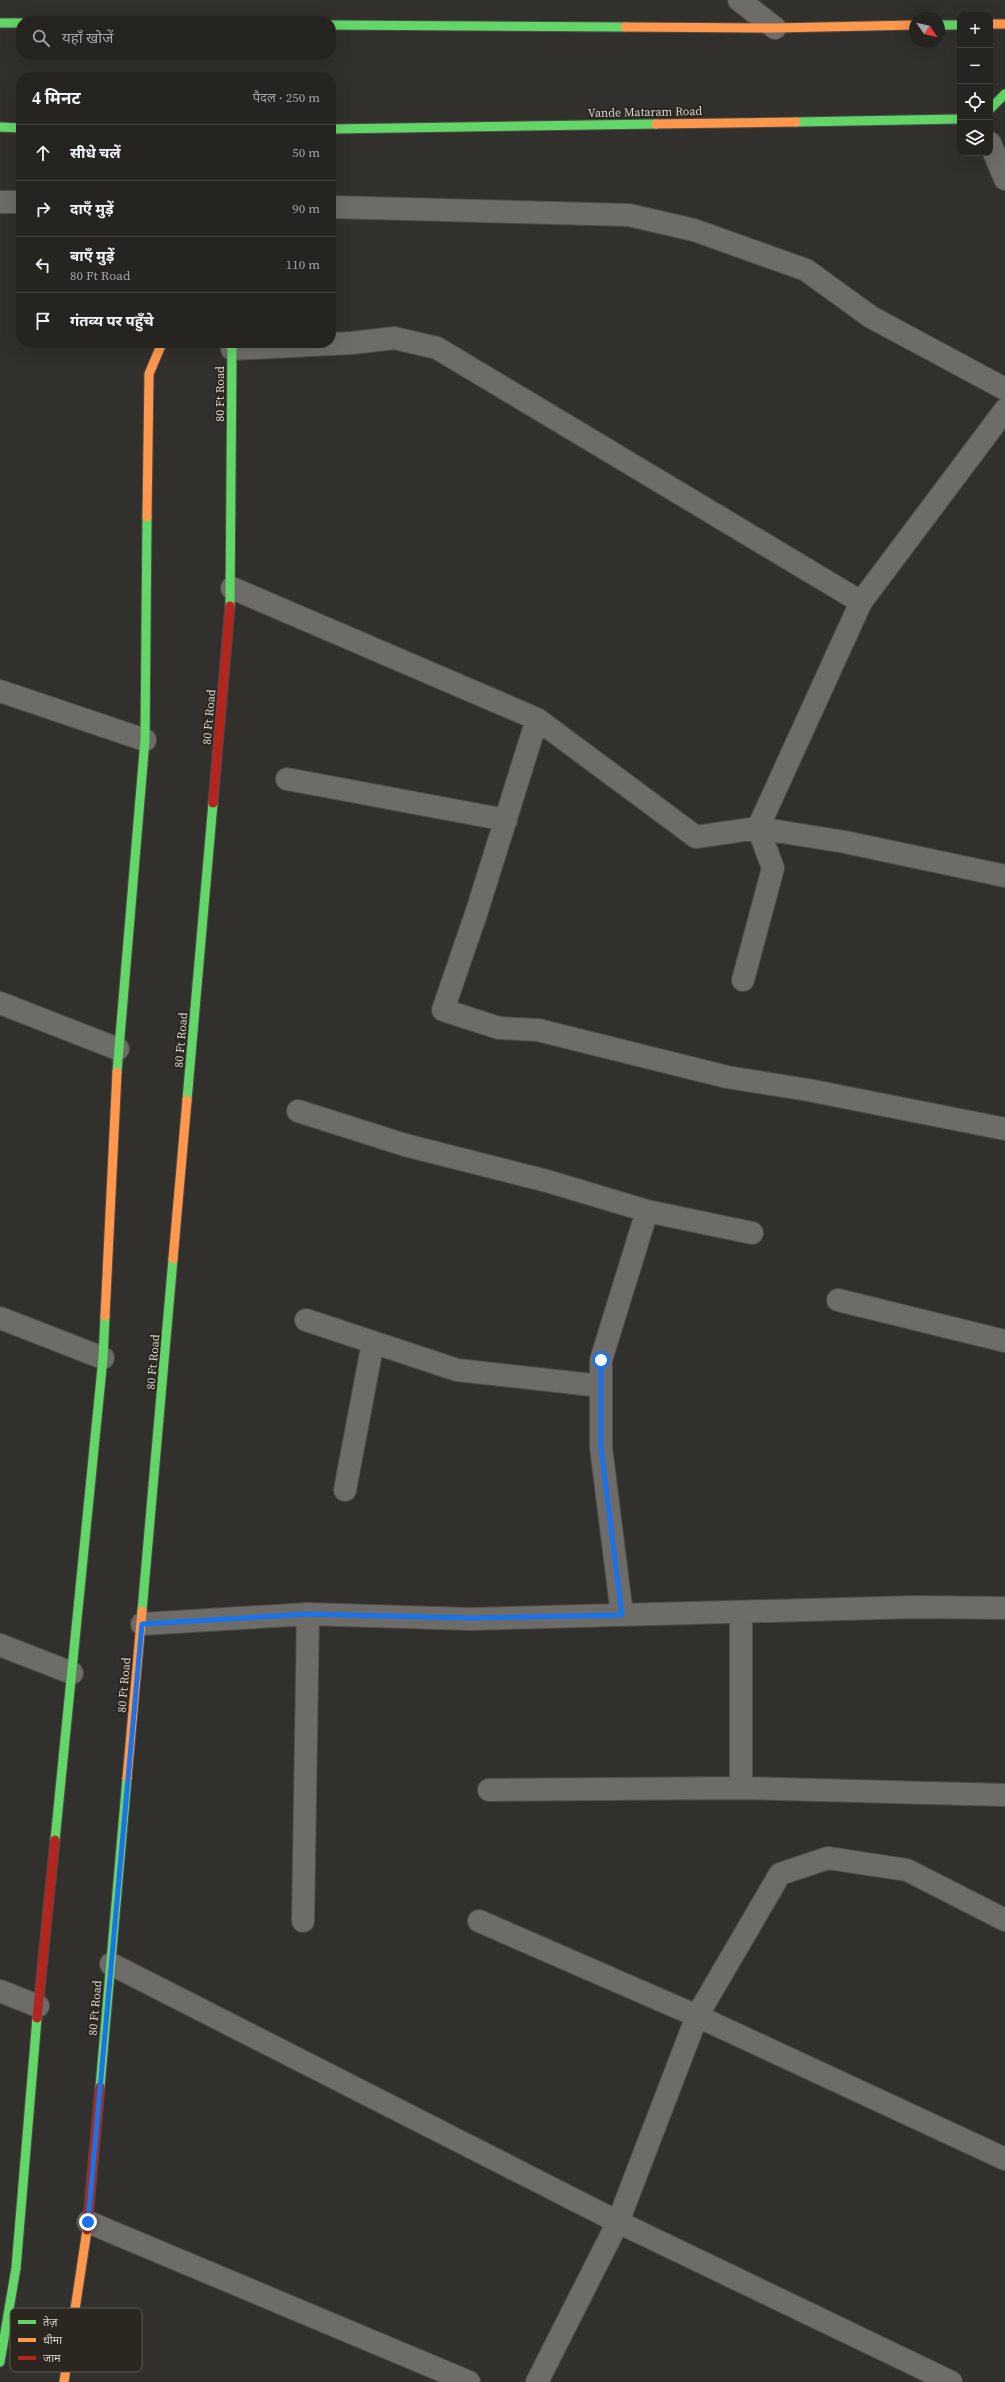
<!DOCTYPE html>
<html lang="hi">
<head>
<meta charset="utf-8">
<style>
  :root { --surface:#262421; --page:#2e2c2a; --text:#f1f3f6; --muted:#a4a4a5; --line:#42413f }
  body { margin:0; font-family:"Source Serif 4","Noto Sans Devanagari",serif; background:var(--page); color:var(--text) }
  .controls { position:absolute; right:12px; top:12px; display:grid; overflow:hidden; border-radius:8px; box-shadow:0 4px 16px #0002 }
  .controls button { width:36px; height:36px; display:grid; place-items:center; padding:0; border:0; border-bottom:1px solid var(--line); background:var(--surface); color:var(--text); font:20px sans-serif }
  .compass { position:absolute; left:909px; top:12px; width:36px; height:36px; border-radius:50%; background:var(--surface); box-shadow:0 4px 16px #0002; rotate:124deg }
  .stop { position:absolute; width:12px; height:12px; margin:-9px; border:3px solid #1a73e8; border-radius:50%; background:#fff }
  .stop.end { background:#1a73e8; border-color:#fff; box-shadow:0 1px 4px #0008 }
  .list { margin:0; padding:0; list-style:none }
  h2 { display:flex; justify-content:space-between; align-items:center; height:52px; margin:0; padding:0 16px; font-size:17px }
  h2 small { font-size:13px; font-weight:400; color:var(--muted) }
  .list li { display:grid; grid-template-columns:26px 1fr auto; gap:12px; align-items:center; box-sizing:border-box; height:56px; padding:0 16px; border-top:1px solid var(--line) }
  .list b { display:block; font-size:15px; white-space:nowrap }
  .list p { margin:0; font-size:13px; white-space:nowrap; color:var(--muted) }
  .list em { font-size:13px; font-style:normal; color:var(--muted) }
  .icon { flex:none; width:22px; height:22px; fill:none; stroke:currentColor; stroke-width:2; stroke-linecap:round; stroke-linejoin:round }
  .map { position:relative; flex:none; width:1005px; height:2382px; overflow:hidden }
  .search { position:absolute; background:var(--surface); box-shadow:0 4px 16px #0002; left:16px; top:16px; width:320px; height:44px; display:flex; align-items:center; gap:10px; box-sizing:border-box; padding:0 14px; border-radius:16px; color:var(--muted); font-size:15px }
  .panel { position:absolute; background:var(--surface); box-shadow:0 4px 16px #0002; left:16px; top:72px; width:320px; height:276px; border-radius:16px }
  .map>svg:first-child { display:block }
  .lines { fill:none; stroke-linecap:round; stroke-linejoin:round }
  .street-casing { stroke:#4e4d4a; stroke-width:24 }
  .fast-casing { stroke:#4e4d4a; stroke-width:11 }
  .slow-casing { stroke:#4e4d4a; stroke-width:11 }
  .jam-casing { stroke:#4e4d4a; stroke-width:11 }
  .street { stroke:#6e6c68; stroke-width:22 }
  .fast { stroke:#63d668; stroke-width:9 }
  .slow { stroke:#ff974d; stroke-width:9 }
  .jam { stroke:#b3261e; stroke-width:9 }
  .route { stroke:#1a73e8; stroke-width:5 }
  .labels { text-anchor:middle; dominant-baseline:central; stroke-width:4; stroke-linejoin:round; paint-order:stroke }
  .street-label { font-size:12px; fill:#d5d3ce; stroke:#2b2720 }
  .key { fill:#2b2720; stroke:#5e5b54; stroke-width:1 }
  .key-label { font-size:11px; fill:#d5d3ce }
</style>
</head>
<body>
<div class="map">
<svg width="1005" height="2382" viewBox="0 0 1005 2382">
  <rect width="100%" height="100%" fill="#32302c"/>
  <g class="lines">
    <g class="street-casing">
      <path id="street" d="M739,0L775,28
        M990,143L1005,179
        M0,202H21
        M331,207L629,215L694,230L806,270L871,317L1005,389
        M232,349L352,343L394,338L437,348L861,602
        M232,588L537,719L696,837L758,828L845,842L1005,876
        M0,691L145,740
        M537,719L476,914L443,1010L499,1028L538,1030L727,1077L808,1090L1005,1129
        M287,779L506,820
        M743,980L773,868L758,828L861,602L1005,410
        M0,1003L118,1049
        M298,1111L405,1145L547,1181L647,1211L752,1233
        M838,1300L1005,1341
        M0,1318L103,1358
        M306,1320L457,1370L601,1386
        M345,1490L373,1342
        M622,1615L601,1447V1360L647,1211
        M142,1624L308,1614
        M0,1645L72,1673
        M741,1788V1612
        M489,1790L741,1788L1005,1795
        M303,1921L308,1614L470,1619L916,1607L1005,1608
        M479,1921L697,2016L1005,2159
        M111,1964L618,2222L537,2382
        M0,1991L38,2006
        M88,2222L469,2382
        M951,2382L618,2222L697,2016L780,1874L828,1858L907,1870L1005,1920"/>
    </g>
    <g class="fast-casing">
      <path id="fast" d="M0,23H21
        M331,25L625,27
        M939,25H960
        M990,109L1005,94
        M796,122L960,119
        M0,127L21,128
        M331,129L656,124
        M229,343L232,349L230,606
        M117,1072L145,740L147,517
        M187,1100L213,803
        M142,1611L173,1259
        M55,1840L103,1358L105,1316
        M100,2087L127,1778
        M0,2362L16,2268L37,2018"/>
    </g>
    <g class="slow-casing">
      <path id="slow" d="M990,24H1005
        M625,27L775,28L915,25
        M656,124L796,122
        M147,517L149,374L162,343
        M173,1259L187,1100
        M105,1316L117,1072
        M127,1778L142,1611
        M64,2382L87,2230"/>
    </g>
    <g class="jam-casing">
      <path id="jam" d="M213,803L230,606
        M37,2018L55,1840
        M87,2230L100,2087"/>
    </g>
    <use href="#street" class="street"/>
    <use href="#fast" class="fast"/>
    <use href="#slow" class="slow"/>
    <use href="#jam" class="jam"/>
  </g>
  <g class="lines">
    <path class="route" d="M88,2222L142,1624L308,1614L470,1618L622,1615L601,1447V1360"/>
  </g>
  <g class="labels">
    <g class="street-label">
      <text transform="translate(645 112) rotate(-1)">Vande Mataram Road</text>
      <text transform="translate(220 394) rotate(-90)">80 Ft Road</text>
      <text transform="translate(209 717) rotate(-85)">80 Ft Road</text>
      <text transform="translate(181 1040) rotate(-85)">80 Ft Road</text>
      <text transform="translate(153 1362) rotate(-85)">80 Ft Road</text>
      <text transform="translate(124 1685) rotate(-85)">80 Ft Road</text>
      <text transform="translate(95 2008) rotate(-85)">80 Ft Road</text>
    </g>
  </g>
  <rect x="10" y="2308" width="132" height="64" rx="6" class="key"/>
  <rect x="18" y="2320" width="18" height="4" fill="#63d668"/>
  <rect x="18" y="2338" width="18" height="4" fill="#ff974d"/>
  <rect x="18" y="2356" width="18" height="4" fill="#b3261e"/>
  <g class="key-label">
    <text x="43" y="2326">तेज़</text>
    <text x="43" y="2344">धीमा</text>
    <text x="43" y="2362">जाम</text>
  </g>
</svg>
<div class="controls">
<button>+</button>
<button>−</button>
<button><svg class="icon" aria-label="locate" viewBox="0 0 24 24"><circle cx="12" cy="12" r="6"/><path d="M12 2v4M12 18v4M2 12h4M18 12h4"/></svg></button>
<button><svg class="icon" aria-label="layers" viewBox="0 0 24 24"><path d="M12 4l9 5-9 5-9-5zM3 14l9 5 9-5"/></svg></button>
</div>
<svg class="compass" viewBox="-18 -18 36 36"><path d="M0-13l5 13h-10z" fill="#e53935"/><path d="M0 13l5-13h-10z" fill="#a4a4a5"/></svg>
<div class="stop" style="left:601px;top:1360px"></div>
<div class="stop end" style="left:88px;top:2222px"></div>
<div class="search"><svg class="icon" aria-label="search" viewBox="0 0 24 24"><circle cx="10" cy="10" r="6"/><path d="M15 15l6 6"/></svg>यहाँ खोजें</div>
<section class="panel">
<h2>4 मिनट<small>पैदल · 250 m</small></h2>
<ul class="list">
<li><svg class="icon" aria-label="ahead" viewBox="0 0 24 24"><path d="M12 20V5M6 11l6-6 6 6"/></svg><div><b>सीधे चलें</b></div><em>50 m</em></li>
<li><svg class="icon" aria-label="right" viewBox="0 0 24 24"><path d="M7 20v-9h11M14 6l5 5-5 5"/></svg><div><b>दाएँ मुड़ें</b></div><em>90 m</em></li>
<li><svg class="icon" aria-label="left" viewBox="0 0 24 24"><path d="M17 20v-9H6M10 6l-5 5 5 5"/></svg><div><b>बाएँ मुड़ें</b><p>80 Ft Road</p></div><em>110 m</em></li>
<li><svg class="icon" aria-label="arrive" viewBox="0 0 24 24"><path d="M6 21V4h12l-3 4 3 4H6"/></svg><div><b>गंतव्य पर पहुँचे</b></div></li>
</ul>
</section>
</div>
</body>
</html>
